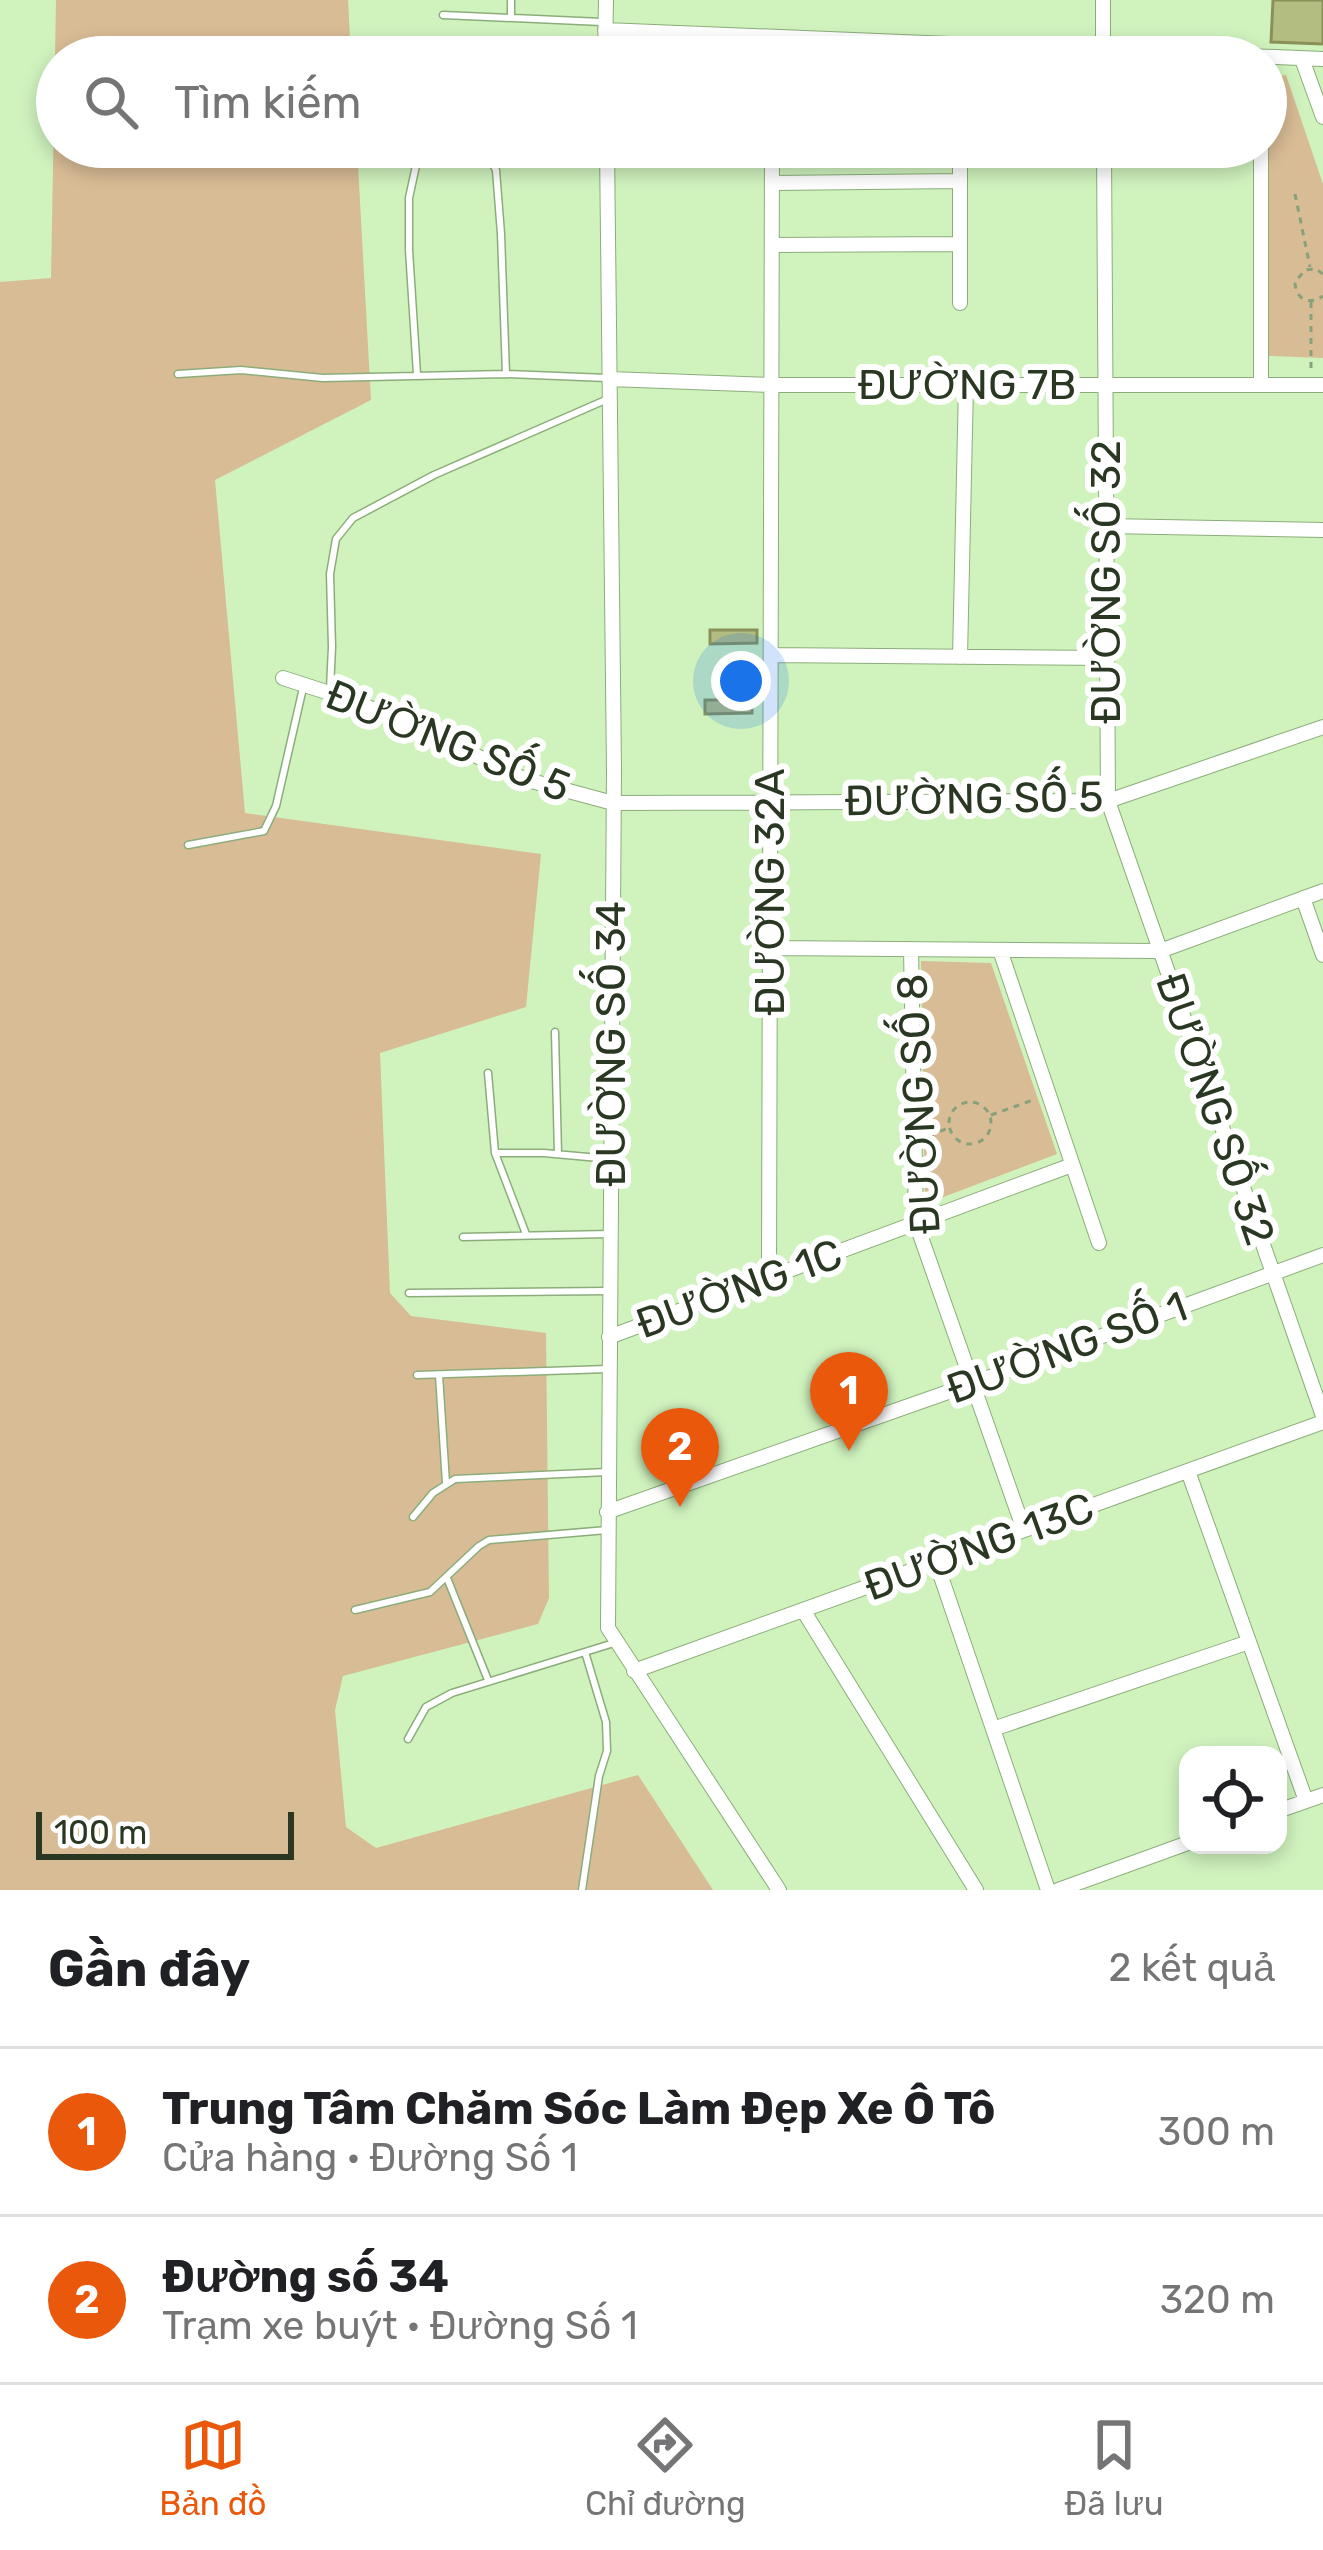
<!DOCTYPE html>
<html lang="vi">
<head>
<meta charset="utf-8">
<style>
  :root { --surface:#fff; --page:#f2f2f2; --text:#202124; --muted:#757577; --line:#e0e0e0; --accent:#ea580c }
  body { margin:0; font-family:Rubik,sans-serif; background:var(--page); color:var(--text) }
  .controls { position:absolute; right:36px; bottom:36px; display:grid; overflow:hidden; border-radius:24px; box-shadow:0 6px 18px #0003 }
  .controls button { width:108px; height:108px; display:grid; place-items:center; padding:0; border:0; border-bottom:3px solid var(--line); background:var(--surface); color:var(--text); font:60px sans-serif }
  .scale { position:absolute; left:36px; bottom:30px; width:258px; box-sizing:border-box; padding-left:12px; border:6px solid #2a3823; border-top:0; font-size:33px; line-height:42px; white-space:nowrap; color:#2a3823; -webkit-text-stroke:9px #fff; paint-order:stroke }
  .you { position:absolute; left:741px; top:681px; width:42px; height:42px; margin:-30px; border:9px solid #fff; border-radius:50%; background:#1a73e8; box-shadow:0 0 0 18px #1a73e833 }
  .badge { display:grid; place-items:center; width:78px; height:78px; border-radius:50%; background:var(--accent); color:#fff; font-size:39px; font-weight:700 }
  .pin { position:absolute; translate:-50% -99px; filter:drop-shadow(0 3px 6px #0008) }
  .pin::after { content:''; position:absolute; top:63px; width:42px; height:36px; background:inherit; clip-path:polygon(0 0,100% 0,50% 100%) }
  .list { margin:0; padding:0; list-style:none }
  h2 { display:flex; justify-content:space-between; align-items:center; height:156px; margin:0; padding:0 48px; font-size:51px }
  h2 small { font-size:39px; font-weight:400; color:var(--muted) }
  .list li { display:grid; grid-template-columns:78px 1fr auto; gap:36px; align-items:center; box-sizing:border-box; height:168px; padding:0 48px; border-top:3px solid var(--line) }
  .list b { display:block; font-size:45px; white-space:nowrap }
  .list p { margin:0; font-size:39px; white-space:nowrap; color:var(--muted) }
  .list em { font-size:39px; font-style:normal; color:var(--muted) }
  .icon { flex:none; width:66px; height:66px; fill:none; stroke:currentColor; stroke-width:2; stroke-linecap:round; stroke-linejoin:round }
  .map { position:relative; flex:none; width:1323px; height:1890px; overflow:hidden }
  .search { position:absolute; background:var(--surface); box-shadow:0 6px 18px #0003; left:36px; right:36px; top:36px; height:132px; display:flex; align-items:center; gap:30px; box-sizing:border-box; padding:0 42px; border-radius:66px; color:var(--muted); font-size:45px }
  .sheet { height:492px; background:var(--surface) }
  nav { display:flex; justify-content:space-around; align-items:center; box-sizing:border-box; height:168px; border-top:3px solid var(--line); background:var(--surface); font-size:33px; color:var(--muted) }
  nav a { display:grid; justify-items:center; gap:6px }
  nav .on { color:var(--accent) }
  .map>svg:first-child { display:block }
  .green { fill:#d8bc95 }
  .building { fill:#b3bc81; stroke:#899158; stroke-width:3 }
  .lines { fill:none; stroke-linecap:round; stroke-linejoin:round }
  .service-casing { stroke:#8cad7b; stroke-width:9 }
  .minor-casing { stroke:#8cad7b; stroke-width:16 }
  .path { stroke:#87a17a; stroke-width:3; stroke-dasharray:6 6; stroke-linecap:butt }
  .service { stroke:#fff; stroke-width:6 }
  .minor { stroke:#fff; stroke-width:14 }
  .labels { text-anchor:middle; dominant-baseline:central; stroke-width:12; stroke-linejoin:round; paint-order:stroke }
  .street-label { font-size:42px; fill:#2a3823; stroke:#fff }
</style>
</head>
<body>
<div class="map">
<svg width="1323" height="1890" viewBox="0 0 1323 1890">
  <rect width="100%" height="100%" fill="#d0f3be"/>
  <path class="green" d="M56,0H348L351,57H57V147H357L371,400L215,480L245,813L541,854L526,1007L380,1053L390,1293L411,1316L546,1333L549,1598L538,1624L343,1676L335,1710L346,1827L376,1848L638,1775L713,1890H0V282L51,278Z
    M1286,75L1323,184V358L1267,356L1266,79Z
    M921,961L991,963L1057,1154L925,1204Z"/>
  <path class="building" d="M1273,0H1323V44L1271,42Z
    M710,630H757V643L710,644Z
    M705,700H752V713L705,714Z"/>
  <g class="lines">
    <g class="service-casing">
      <path id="service" d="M443,15L602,22
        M511,18V0
        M585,57L602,55
        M479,147L486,152L496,170L501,234L506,374
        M178,374L241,370L323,378L506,374L607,378
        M417,374L409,250V198L420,147
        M330,689L332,647L330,574L336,539L353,518L434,475L610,398
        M188,845L264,831L276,806L303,688
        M555,1032L558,1154
        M488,1073L495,1153H544L610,1159
        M495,1153L526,1234
        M463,1237L610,1234
        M409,1293L609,1291
        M417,1375L608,1369
        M439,1375L446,1483
        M413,1517L433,1493L455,1479L607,1472
        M447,1578L488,1680
        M355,1610L430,1592L479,1546L489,1540L607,1530
        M408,1739L426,1707L452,1693L614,1643
        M582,1890L599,1776L607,1751L606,1722L585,1652"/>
    </g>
    <g class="minor-casing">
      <path id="minor" d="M1103,0V55
        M605,30L1323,59
        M605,57L606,0
        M1302,59L1323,117
        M607,147L614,771L608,1628L779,1890
        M960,147V303
        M1104,147L1108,801L1323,1416
        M1261,147V384
        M772,183L960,181
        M772,245L960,244
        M610,379L771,385H1323
        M1106,526L1323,530
        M771,655L1107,658
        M960,657L966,385
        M283,678L345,698L415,726L524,779L613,803L1108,801L1323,727
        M1303,898L1323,955
        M770,948L1160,951L1323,891
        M911,949L916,1223L1024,1530
        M1000,950L1099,1243
        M769,1278L772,147
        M609,1337L1072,1165
        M1188,1471L1306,1801
        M607,1512L971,1384L1323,1255
        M936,1562L1048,1890
        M803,1610L976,1890
        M634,1671L1323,1422
        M993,1729L1249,1642
        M1278,1811L1323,1795
        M1058,1890L1188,1843"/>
    </g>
    <path class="path" d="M1295,194L1310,267
      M1323,274L1316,269L1305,270L1295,282C1295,299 1309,306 1323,296
      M1311,302V372
      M949 1123a21 21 0 1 1 42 0a21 21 0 1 1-42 0Z
      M991,1115L1033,1100
      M929,1136L948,1128"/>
    <use href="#service" class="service"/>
    <use href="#minor" class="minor"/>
  </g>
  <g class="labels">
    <g class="street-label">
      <text x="967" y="385">ĐƯỜNG 7B</text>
      <text transform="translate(1106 582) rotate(-90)">ĐƯỜNG SỐ 32</text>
      <text transform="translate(448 741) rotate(22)">ĐƯỜNG SỐ 5</text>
      <text transform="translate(974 799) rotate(-1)">ĐƯỜNG SỐ 5</text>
      <text transform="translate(770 892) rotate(-90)">ĐƯỜNG 32A</text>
      <text transform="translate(611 1044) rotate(-90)">ĐƯỜNG SỐ 34</text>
      <text transform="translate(919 1104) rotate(-93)">ĐƯỜNG SỐ 8</text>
      <text transform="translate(1215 1109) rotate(71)">ĐƯỜNG SỐ 32</text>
      <text transform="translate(739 1289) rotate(-20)">ĐƯỜNG 1C</text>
      <text transform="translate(1067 1348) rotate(-20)">ĐƯỜNG SỐ 1</text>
      <text transform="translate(979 1547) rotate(-20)">ĐƯỜNG 13C</text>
    </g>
  </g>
</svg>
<div class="controls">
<button><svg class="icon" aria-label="locate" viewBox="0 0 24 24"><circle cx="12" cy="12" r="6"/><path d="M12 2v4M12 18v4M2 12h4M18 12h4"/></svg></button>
</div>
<div class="scale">100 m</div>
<div class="you"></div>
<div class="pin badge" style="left:849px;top:1451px">1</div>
<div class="pin badge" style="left:680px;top:1507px">2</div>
<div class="search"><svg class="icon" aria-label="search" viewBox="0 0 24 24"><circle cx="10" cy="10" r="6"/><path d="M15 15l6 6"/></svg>Tìm kiếm</div>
</div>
<section class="sheet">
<h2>Gần đây<small>2 kết quả</small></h2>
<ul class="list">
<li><span class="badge">1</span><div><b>Trung Tâm Chăm Sóc Làm Đẹp Xe Ô Tô</b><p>Cửa hàng · Đường Số 1</p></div><em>300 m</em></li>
<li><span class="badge">2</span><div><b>Đường số 34</b><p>Trạm xe buýt · Đường Số 1</p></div><em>320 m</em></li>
</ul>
</section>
<nav>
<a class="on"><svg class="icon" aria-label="map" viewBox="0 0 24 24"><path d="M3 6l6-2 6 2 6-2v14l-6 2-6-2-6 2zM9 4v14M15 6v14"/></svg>Bản đồ</a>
<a><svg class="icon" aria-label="directions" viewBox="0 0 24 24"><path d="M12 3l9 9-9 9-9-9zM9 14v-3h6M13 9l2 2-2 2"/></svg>Chỉ đường</a>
<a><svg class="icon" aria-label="saved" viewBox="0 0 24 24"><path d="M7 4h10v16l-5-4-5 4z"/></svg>Đã lưu</a>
</nav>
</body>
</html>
